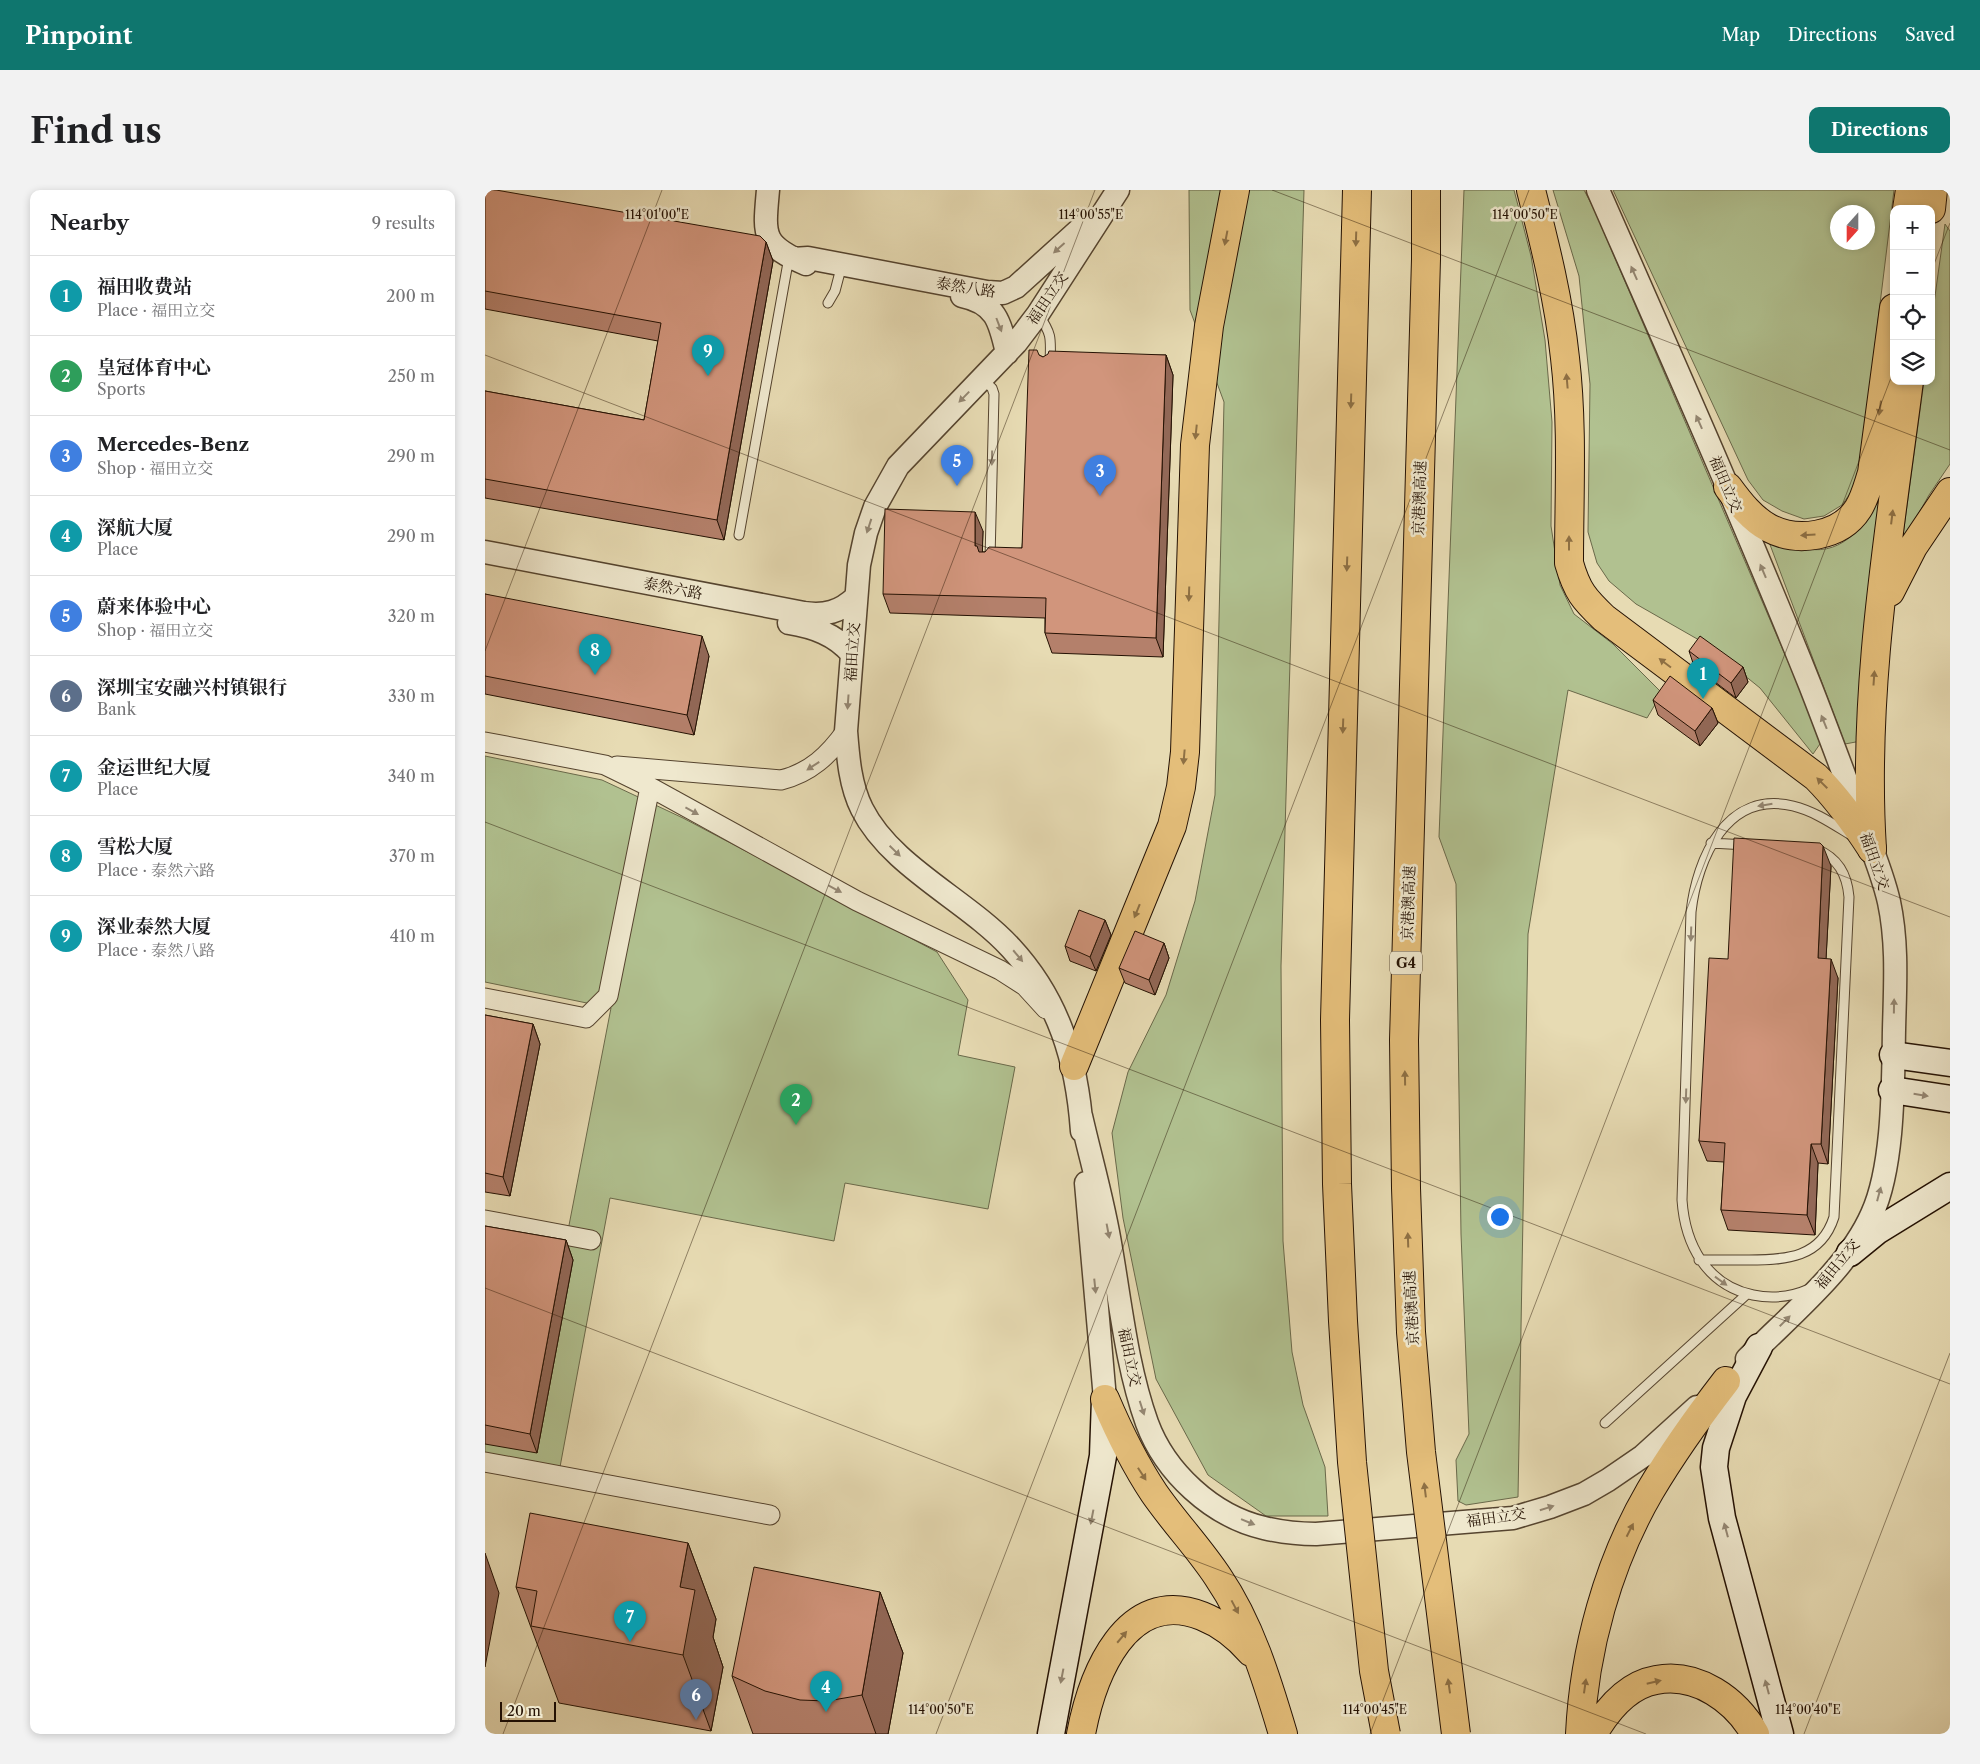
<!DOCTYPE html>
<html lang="en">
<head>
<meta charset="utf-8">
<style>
  :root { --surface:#fff; --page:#f2f2f2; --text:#202124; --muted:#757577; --line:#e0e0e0; --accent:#0f766e }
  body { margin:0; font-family:"Libre Caslon Text","Noto Serif SC",serif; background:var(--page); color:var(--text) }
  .controls { position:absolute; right:15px; top:15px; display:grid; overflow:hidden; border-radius:10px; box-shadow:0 2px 8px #0003 }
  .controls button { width:45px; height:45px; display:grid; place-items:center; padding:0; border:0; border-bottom:1px solid var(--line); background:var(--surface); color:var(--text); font:25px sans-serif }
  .compass { position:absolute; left:1345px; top:15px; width:45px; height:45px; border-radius:50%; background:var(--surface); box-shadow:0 2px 8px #0003; rotate:201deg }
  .scale { position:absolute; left:15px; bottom:12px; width:56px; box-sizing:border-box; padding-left:5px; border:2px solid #241103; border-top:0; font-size:14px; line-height:18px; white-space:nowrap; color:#241103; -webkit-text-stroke:4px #efe8ce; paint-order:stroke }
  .you { position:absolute; left:1014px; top:1026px; width:18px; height:18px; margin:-12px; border:4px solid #fff; border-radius:50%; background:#1a73e8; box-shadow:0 0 0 8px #1a73e833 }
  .badge { display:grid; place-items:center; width:32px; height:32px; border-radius:50%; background:var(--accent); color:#fff; font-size:16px; font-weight:700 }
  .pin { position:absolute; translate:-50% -41px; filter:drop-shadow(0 1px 2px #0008) }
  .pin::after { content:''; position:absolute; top:26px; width:18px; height:15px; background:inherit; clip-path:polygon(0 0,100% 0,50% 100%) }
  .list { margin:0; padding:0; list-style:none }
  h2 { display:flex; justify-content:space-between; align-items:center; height:65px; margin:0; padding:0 20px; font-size:21px }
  h2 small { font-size:16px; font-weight:400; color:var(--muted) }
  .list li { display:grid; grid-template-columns:32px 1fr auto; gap:15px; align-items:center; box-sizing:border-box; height:80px; padding:0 20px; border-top:1px solid var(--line) }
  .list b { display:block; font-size:19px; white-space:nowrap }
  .list p { margin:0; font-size:16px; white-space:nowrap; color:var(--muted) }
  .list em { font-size:16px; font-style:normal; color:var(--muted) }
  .icon { flex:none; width:28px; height:28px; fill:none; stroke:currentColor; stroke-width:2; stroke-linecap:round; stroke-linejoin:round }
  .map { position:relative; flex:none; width:1465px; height:1544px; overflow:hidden; border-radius:10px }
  header { display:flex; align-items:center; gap:30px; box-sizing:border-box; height:70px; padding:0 25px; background:var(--accent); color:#fff }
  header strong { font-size:24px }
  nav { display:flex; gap:28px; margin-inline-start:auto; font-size:18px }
  .intro { display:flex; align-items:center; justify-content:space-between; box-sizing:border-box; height:120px; padding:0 30px }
  h1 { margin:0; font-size:35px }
  .button { padding:12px 22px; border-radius:10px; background:var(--accent); color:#fff; font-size:18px; font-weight:700 }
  main { display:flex; gap:30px; padding:0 30px }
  aside { flex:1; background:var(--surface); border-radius:10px; box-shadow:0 2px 8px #0003 }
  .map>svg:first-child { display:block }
  .green { fill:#b1c190; stroke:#6a694a; fill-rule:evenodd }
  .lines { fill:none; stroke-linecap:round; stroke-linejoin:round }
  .service-casing { stroke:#55442f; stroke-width:11 }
  .minor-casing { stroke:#55442f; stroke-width:21 }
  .tertiary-casing { stroke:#55442f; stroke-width:25 }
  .secondary-casing { stroke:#241103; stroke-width:29 }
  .primary-casing { stroke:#241103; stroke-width:30 }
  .motorway-casing { stroke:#241103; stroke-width:30 }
  .service { stroke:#efe8ce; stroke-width:9 }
  .minor { stroke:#efe8ce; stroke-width:19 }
  .tertiary { stroke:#efe8ce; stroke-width:22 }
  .secondary { stroke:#efe8ce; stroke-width:26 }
  .primary { stroke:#e4be7a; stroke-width:28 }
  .motorway { stroke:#e4be7a; stroke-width:28 }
  .motorway-bridge-casing { stroke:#241103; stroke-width:30; stroke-linecap:butt }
  .motorway-bridge { stroke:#e4be7a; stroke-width:28 }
  .wall { fill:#b4806b; stroke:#241103 }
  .shaded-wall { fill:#926857; stroke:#241103 }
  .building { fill:#d1957c; stroke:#241103 }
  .oneway { fill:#8e7044 }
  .oneway2 { fill:#948773 }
  .ticks { fill:none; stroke:#241103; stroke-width:1; stroke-opacity:0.45 }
  .labels { text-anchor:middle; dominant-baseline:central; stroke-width:5; stroke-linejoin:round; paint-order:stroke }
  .shield { fill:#efe8ce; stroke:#615240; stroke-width:1 }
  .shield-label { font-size:14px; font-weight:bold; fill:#241103 }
  .street-label { font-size:15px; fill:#241103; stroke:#efe8ce }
  .ticks-label { font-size:12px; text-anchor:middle; fill:#241103; stroke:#efe8ce; stroke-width:5; stroke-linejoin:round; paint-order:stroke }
</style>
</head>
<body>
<header>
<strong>Pinpoint</strong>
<nav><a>Map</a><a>Directions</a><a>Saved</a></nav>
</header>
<div class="intro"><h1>Find us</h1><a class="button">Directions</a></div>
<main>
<aside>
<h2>Nearby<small>9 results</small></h2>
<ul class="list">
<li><span class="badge" style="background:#0f9aa8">1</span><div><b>福田收费站</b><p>Place · 福田立交</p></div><em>200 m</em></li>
<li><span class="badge" style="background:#2e9e5b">2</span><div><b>皇冠体育中心</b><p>Sports</p></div><em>250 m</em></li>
<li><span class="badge" style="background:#3f7fe0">3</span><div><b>Mercedes-Benz</b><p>Shop · 福田立交</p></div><em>290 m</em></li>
<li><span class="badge" style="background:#0f9aa8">4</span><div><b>深航大厦</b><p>Place</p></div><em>290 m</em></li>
<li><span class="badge" style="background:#3f7fe0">5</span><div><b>蔚来体验中心</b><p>Shop · 福田立交</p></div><em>320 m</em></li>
<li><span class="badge" style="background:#5c6f8a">6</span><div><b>深圳宝安融兴村镇银行</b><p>Bank</p></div><em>330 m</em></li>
<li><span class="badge" style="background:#0f9aa8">7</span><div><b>金运世纪大厦</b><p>Place</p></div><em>340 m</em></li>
<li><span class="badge" style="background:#0f9aa8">8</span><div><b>雪松大厦</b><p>Place · 泰然六路</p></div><em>370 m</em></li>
<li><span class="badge" style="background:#0f9aa8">9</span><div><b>深业泰然大厦</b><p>Place · 泰然八路</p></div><em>410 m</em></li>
</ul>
</aside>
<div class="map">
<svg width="1465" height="1544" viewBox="0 0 1465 1544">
  <rect width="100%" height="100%" fill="#e7dbb3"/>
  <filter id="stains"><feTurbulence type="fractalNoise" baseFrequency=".004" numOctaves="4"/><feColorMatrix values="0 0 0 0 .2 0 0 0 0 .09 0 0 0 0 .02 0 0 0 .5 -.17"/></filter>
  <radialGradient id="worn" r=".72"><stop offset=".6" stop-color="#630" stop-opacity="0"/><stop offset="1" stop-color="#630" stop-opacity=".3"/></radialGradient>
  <path class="green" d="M704,0H819L796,776L798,1051L807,1162L818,1215L840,1277L843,1326H781L723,1285L671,1189L638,1028L627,943L643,882L681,805L710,711L730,605L739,212L705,120Z
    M979,0H1029L1046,66L1060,150L1067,232L1066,336L1075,395L1089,424L1128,454L1177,503L1162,528L1083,500L1043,744L1033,1307L981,1315L973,1311L971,1270L984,1244L976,1044L971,694L954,647Z
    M1068,0H1099L1109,19L1337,551L1328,564L1275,498L1221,454L1151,414L1124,391L1112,373L1103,342L1105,194L1094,86Z
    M1128,0H1409L1375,277L1369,298L1357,315L1339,326L1319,329L1297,321L1278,310L1263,290ZM1352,22H1382V52H1352Z
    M1460,34L1465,41V274L1444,305L1417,353L1439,191H1446V135Z
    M1396,306L1376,551L1360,554L1281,344C1294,348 1309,356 1322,359C1360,365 1380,334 1396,306Z
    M0,566L117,590L198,628L452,762L483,810L473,865L530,877L503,1019L360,993L349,1051L125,1008L75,1277L0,1263V1041L80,1056L126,818L0,792Z"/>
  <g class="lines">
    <g class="service-casing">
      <path id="service" d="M343,113L350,101L355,82
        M553,124C567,144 566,148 565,172
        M497,189L507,198L509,204L505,369
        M254,345L304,67
        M1226,653L1261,655
        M1214,1070C1231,1070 1248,1070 1264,1070C1301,1070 1336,1068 1349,1027L1364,707C1362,684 1353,668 1331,659
        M1324,1099C1306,1107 1287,1109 1268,1105C1221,1095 1200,1054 1197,1010L1206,722C1212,668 1242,600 1308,616C1329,621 1348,634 1366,645
        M1120,1233L1262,1104"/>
    </g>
    <g class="minor-casing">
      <path id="minor" d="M0,552L120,575L165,597L372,711L515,780L540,796L561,819
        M132,576L296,590C325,583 344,565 361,541
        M0,808L101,828L123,806L165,597
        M0,1030L106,1050
        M0,1272L285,1325"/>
    </g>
    <g class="tertiary-casing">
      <path id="tertiary" d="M283,0C279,45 276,55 321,74
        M1113,0C1185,164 1258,328 1325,495C1343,541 1360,587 1377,633C1387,659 1398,685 1404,712C1413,754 1410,797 1409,840C1408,893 1409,976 1387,1024C1363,1079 1304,1126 1262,1169
        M308,69L323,68L502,102L518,103L531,97L604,31
        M477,106C511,113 515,132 522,163
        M0,362L319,423C340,426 355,422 371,407
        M304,433C328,437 350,444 367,464
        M596,926C606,970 619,1014 626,1059C636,1117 642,1177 662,1233C680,1282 727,1326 779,1338C796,1342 813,1344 831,1344L1028,1328L1065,1317L1099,1304L1123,1290L1158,1266L1212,1217
        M597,941C592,871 574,810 526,758C482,710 406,677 377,619C365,595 363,567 361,541L374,375L381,343L390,317L413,276L531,153L553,124L633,0
        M601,993L620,1209"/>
    </g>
    <g class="secondary-casing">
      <path id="secondary" d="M1408,865L1465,873
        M1407,900L1465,909
        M1365,1063L1392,1041L1465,996
        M1274,1157L1248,1206L1231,1258L1229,1277L1237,1328L1295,1544
        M566,1544L618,1266L620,1209"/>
    </g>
    <g class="primary-casing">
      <path id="primary" d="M1422,19L1425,0
        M1446,19L1448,0
        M1243,297C1254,312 1267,329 1284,338C1312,353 1355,347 1373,319C1380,308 1383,295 1387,283L1409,118
        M1405,402L1428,357L1465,302
        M1387,659C1377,502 1404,346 1424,191"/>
    </g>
    <g class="motorway-casing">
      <path id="motorway" d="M1046,0C1060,55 1074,111 1080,168C1088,236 1084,305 1084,373C1092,401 1099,409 1119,428L1331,587C1353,609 1370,633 1387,659
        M589,876L687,636L696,597L700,562L710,255L724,136L750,0
        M620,1209C634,1242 649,1273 669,1303C689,1332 714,1358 733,1387C765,1434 782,1490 798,1544
        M596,1544C607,1486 641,1396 717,1426C737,1434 752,1446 766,1462
        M1095,1544C1099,1460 1123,1373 1165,1301C1188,1262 1214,1226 1241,1191
        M1108,1544C1122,1520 1142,1495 1171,1490C1212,1482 1251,1510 1270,1544"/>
    </g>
    <use href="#service" class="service"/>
    <use href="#minor" class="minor"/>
    <use href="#tertiary" class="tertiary"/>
    <use href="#secondary" class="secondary"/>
    <use href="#primary" class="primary"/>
    <use href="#motorway" class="motorway"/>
    <g class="motorway-bridge-casing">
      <path id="motorway-bridge" d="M872,0L850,830L852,994L858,1131L867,1272L889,1481L901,1544
        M941,0V69L919,850L921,998L926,1142L936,1262L971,1544"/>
    </g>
    <use href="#motorway-bridge" class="motorway-bridge"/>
  </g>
  <path class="wall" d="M0,0L281,52L288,71L239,350L0,308V201L159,230L173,151L0,119Z
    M554,165L558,167L681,165L688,185L678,467L567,463L560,443V428L405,423L398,404L498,341L497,362H500L537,358Z
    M0,404L224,466L209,545L0,504Z
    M1204,461L1258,477L1263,492L1251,508L1209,476Z
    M1168,510L1227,518L1233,533L1215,556L1173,525Z
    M1346,676L1341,768L1353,788L1343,974L1333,973L1330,1045L1243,1040L1236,1020L1239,972L1222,971L1214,951L1243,769Z
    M620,730L626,745L611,781L585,771L580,756Z
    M679,753L684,768L670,805L640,793L634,778Z
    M0,825L48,834L55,854L25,1006L0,1002Z
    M0,1036L81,1050L88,1070L52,1263L0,1254Z
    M203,1353L231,1429L228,1447L238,1477L226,1541L74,1513L31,1397Z
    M395,1402L418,1463L403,1544H268L247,1486Z"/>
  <path class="shaded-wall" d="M281,52L288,71L239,350L232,330Z
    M681,165L688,185L678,467L671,448Z
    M490,322L498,341L497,376L490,356Z
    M217,446L224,466L209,545L202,525Z
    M1258,477L1263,492L1251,508L1246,493Z
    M1227,518L1233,533L1215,556L1210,541Z
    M1338,656L1346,676L1340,788L1333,768Z
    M620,730L626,745L611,781L605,767Z
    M679,753L684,768L670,805L664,790Z
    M1346,769L1353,788L1343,974L1336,954Z
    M48,834L55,854L25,1006L18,987Z
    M1326,954L1333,973L1330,1045L1322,1025Z
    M81,1050L88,1070L52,1263L45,1244Z
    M203,1353L231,1429L228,1447L238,1477L226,1541L198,1465L195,1397Z
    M0,1363L14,1403L0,1477Z
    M395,1402L418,1463L403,1544H391L377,1505Z"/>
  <path class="building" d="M0,0H11L275,46L281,52L232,330L0,289V201L159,230L176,133L0,101Z
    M544,160H552L554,165L558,167L563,164L564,161L681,165L671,448L560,443L561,408L398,404L400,319L490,322V356H492L494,362H500L504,357L537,358Z
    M0,404L217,446L202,525L0,486Z
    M1215,446L1258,477L1246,493L1204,461Z
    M1185,486L1227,518L1210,541L1168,510Z
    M1249,648L1335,653L1338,656L1333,768L1346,769L1336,954H1326L1322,1025L1236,1020L1240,953L1214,951L1224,768L1243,769Z
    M594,720L620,730L605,767L580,756Z
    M650,741L679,753L664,790L634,778Z
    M0,825L48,834L18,987L0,983Z
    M0,1036L81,1050L45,1244L0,1235Z
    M45,1323L203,1353L195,1397L210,1400L198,1465L46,1436L52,1401L31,1397Z
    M269,1377L395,1402L377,1505L342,1511L315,1510L280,1501L247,1486Z"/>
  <defs><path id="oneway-solid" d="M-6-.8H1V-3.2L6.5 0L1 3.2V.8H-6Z" transform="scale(1.25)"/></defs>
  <g class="oneway">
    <use href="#oneway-solid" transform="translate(741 48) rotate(101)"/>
    <use href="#oneway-solid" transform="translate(871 49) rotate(92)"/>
    <use href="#oneway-solid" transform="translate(1082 191) rotate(-95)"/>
    <use href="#oneway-solid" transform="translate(866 211) rotate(92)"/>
    <use href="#oneway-solid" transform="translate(1395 218) rotate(98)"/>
    <use href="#oneway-solid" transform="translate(711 242) rotate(96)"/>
    <use href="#oneway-solid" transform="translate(1407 327) rotate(-83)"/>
    <use href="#oneway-solid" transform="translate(1323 345) rotate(177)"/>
    <use href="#oneway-solid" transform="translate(1084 353) rotate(-90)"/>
    <use href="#oneway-solid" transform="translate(862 374) rotate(92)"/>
    <use href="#oneway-solid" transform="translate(704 404) rotate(92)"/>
    <use href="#oneway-solid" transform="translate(1180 473) rotate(-143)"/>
    <use href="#oneway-solid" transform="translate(1389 488) rotate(-86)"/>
    <use href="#oneway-solid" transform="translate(858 536) rotate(92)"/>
    <use href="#oneway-solid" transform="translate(699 567) rotate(95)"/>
    <use href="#oneway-solid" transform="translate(1337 593) rotate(-135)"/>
    <use href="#oneway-solid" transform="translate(652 721) rotate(112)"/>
    <use href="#oneway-solid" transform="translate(920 888) rotate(-91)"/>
    <use href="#oneway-solid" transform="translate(923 1050) rotate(-92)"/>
    <use href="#oneway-solid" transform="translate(657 1284) rotate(57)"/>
    <use href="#oneway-solid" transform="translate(940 1300) rotate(-97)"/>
    <use href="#oneway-solid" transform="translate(1145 1340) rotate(-63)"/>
    <use href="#oneway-solid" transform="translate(750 1417) rotate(62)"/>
    <use href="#oneway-solid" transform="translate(637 1447) rotate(-50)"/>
    <use href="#oneway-solid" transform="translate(1169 1492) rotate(-13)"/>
    <use href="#oneway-solid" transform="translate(964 1496) rotate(-98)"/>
    <use href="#oneway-solid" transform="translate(1100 1496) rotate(-82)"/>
  </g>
  <g class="oneway2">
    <use href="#oneway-solid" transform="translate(574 58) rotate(138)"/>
    <use href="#oneway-solid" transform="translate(1149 83) rotate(-114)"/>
    <use href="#oneway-solid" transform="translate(514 135) rotate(69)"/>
    <use href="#oneway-solid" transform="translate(479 207) rotate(134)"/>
    <use href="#oneway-solid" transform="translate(1214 232) rotate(-114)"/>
    <use href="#oneway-solid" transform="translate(507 268) rotate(91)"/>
    <use href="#oneway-solid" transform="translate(384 336) rotate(108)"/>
    <use href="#oneway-solid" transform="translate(1278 381) rotate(-113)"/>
    <use href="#oneway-solid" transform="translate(363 512) rotate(94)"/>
    <use href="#oneway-solid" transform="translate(1339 532) rotate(-112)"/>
    <use href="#oneway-solid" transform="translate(328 576) rotate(147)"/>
    <use href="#oneway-solid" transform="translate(1280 615) rotate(171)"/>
    <use href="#oneway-solid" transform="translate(207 621) rotate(29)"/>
    <use href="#oneway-solid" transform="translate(410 661) rotate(44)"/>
    <use href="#oneway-solid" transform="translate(350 699) rotate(28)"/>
    <use href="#oneway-solid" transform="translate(1206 744) rotate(92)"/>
    <use href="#oneway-solid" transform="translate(533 766) rotate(50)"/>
    <use href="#oneway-solid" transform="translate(1409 816) rotate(-89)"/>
    <use href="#oneway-solid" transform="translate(1436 905) rotate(9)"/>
    <use href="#oneway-solid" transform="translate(1201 906) rotate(92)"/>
    <use href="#oneway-solid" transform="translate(1394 1004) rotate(-75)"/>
    <use href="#oneway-solid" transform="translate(623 1041) rotate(79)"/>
    <use href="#oneway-solid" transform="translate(1236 1091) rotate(36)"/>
    <use href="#oneway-solid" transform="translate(610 1096) rotate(84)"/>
    <use href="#oneway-solid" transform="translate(1300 1131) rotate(-45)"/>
    <use href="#oneway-solid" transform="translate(657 1218) rotate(72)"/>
    <use href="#oneway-solid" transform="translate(1062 1318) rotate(-18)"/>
    <use href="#oneway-solid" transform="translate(607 1327) rotate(101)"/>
    <use href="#oneway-solid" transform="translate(763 1332) rotate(22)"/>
    <use href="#oneway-solid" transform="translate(1241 1340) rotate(-105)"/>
    <use href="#oneway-solid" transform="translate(577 1486) rotate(101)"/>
    <use href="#oneway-solid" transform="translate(1282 1497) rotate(-105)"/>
  </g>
  <path class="ticks" d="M787,0L1465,260M1446,82L1465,33M0,165L1465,727M0,461L177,0M0,632L1465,1194M0,1098L1161,1544M18,1544L610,0M451,1544L1044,0M885,1544L1409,180M1319,1544L1465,1163"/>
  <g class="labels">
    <rect class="shield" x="905" y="761.5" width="32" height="23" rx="4"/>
    <g class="shield-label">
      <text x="921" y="773">G4</text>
    </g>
    <g class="street-label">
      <text transform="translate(481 97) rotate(9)">泰然八路</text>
      <text transform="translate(562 108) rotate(-56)">福田立交</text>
      <text transform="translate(1241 294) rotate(67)">福田立交</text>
      <text transform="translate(934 308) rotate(-88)">京港澳高速</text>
      <text transform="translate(188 398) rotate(11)">泰然六路</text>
      <text transform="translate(367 462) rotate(-86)">福田立交</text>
      <text transform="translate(1390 671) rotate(71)">福田立交</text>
      <text transform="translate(923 713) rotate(-88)">京港澳高速</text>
      <text transform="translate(1352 1074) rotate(-50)">福田立交</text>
      <text transform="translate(926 1118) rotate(-93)">京港澳高速</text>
      <text transform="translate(645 1167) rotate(78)">福田立交</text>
      <text transform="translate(1011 1327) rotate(-8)">福田立交</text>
    </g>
  </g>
  <g class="ticks-label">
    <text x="172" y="29">114°01'00"E</text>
    <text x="606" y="29">114°00'55"E</text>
    <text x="1040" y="29">114°00'50"E</text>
    <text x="456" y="1524">114°00'50"E</text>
    <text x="890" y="1524">114°00'45"E</text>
    <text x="1323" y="1524">114°00'40"E</text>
  </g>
  <rect width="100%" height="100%" filter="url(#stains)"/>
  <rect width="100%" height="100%" fill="url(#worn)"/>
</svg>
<div class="controls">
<button>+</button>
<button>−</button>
<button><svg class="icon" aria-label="locate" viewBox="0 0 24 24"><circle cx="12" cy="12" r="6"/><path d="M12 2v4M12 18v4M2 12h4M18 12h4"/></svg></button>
<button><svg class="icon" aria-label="layers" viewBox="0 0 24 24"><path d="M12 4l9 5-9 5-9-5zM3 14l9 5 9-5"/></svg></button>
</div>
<svg class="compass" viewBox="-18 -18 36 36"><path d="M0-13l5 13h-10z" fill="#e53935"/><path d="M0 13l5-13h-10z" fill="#757577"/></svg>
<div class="scale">20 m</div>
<div class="you"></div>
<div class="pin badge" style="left:1218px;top:509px;background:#0f9aa8">1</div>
<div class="pin badge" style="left:311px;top:935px;background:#2e9e5b">2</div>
<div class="pin badge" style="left:615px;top:306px;background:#3f7fe0">3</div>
<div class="pin badge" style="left:341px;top:1522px;background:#0f9aa8">4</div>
<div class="pin badge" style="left:472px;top:296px;background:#3f7fe0">5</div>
<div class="pin badge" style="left:211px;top:1530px;background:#5c6f8a">6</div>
<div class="pin badge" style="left:145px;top:1452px;background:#0f9aa8">7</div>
<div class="pin badge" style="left:110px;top:485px;background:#0f9aa8">8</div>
<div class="pin badge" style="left:223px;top:186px;background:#0f9aa8">9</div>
</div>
</main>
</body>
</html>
